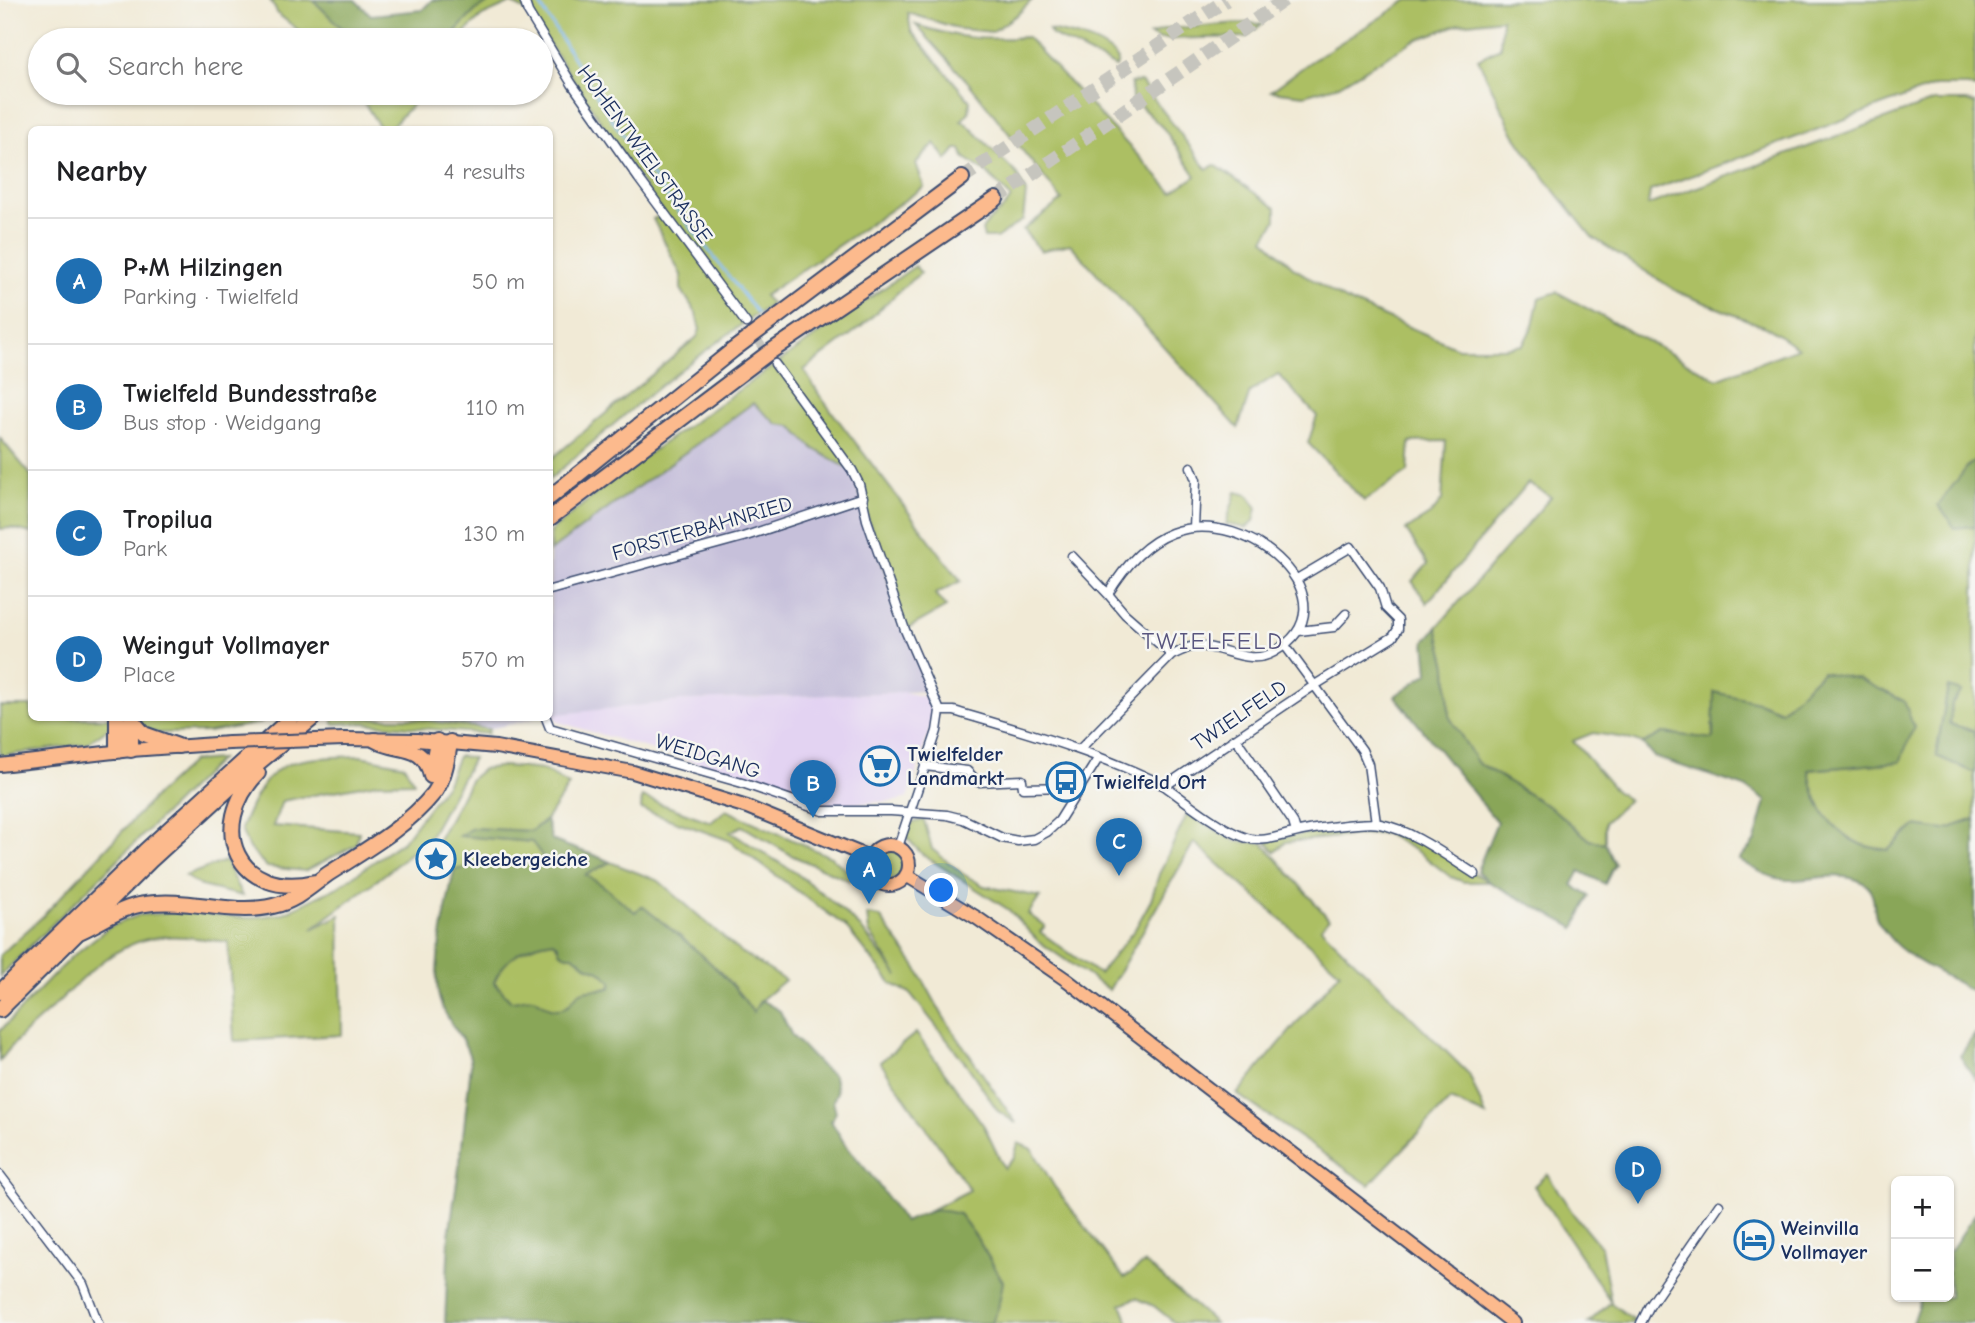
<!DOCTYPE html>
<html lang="en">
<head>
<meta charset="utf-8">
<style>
  :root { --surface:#fff; --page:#f2f2f2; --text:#202124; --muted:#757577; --line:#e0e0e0; --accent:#1f6fb2 }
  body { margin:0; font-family:"Comic Neue",sans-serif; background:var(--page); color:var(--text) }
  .controls { position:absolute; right:21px; bottom:21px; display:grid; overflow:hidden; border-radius:10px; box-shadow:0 2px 5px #0004 }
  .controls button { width:63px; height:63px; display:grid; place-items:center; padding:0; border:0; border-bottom:2px solid var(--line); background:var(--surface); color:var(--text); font:35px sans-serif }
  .you { position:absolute; left:942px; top:891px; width:24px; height:24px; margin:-18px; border:5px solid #fff; border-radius:50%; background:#1a73e8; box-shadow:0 0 0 10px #1a73e833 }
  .badge { display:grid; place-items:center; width:46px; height:46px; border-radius:50%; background:var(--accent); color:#fff; font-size:23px; font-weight:700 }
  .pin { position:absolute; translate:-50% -58px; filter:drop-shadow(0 2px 4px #0008) }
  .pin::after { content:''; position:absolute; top:37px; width:24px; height:21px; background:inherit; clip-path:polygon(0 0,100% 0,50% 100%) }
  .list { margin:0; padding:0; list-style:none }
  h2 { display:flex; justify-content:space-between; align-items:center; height:91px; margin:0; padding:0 28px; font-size:30px }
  h2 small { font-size:23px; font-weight:400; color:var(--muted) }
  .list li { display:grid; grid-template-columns:46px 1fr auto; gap:21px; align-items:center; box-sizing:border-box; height:126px; padding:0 28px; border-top:2px solid var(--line) }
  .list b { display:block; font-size:26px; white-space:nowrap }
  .list p { margin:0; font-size:23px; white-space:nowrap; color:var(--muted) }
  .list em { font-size:23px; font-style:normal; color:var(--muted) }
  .icon { flex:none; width:38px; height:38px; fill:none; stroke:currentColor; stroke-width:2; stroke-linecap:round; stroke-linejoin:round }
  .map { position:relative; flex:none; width:1975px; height:1323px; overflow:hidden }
  .search { position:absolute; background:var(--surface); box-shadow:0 2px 5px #0004; left:28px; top:28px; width:525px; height:77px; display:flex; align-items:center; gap:18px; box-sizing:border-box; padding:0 24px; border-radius:38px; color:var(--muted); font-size:26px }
  .panel { position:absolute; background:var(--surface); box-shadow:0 2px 5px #0004; left:28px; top:126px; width:525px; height:595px; border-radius:10px }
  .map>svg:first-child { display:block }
  .built { fill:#e3d3f2 }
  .industrial { fill:#c6c0da }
  .green { fill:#acbf63; stroke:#647760; stroke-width:2 }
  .forest { fill:#89a659; stroke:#526a5c; stroke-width:2; fill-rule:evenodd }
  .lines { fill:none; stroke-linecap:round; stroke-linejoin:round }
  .stream { stroke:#83bcf4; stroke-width:2.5 }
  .street-tunnel { stroke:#c6c5be; stroke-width:8; stroke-dasharray:8 4; stroke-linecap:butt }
  .highway-tunnel { stroke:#c6c5be; stroke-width:14; stroke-dasharray:14 7; stroke-linecap:butt }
  .street-casing { stroke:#3b4b70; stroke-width:11 }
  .primary-casing { stroke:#3b4b70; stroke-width:16 }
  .highway-casing { stroke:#3b4b70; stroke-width:18 }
  .street { stroke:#fff; stroke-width:8 }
  .primary { stroke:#fcba8d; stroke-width:12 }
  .highway { stroke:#fcba8d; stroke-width:14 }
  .primary-bridge-casing { stroke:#3b4b70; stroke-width:16; stroke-linecap:butt }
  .primary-bridge { stroke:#fcba8d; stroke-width:12 }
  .labels { text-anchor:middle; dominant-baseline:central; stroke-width:5; stroke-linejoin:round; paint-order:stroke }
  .street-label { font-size:21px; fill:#1b2f5e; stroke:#f6f6f2 }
  .poi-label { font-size:21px; font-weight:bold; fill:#1b2f5e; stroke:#f6f6f2; text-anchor:start }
  .quarter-label { font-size:24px; letter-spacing:2px; fill:#58557f; stroke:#f6f6f2 }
</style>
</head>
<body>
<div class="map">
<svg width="1975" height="1323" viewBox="0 0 1975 1323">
  <rect width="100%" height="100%" fill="#f6f6f2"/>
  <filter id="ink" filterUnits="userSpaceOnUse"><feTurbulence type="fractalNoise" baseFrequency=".0143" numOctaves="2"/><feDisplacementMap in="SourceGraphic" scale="14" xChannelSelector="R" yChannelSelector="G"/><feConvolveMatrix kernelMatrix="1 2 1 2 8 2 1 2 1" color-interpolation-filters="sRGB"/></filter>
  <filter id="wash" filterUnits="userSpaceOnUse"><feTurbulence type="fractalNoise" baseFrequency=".00686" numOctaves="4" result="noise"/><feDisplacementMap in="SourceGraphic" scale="28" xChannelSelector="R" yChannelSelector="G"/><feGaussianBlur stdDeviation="1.57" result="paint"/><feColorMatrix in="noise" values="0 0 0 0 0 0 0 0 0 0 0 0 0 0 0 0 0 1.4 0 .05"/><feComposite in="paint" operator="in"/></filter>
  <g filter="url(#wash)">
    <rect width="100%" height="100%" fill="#f1ead6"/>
    <path class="built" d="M904,692L929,698L935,712L908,798L896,801L830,805L752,779L558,722L552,714L690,700Z"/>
    <path class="industrial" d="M753,403L777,424L791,426L813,448L852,470L867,520L931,691L690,700L550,715V551Z
      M410,718H538L489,729Z"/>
    <path class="green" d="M270,0H313L354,40H311L278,14Z
      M493,0H1032L1018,14L992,32L960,29L908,13L911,31L970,101L969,112L961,121L966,123L1016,173L1026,193L1023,220L996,238H984L982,230C990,215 1002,215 1011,198L987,173L964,157L961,149H956L947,160L935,143L916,163L924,187L764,296L772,304C693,356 621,417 550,479V460L697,337L700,330L696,313L681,289V275L653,219L664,214L639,179L528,12L511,3L482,16L457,40H447L476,10Z
      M1408,0H1975V88L1968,86H1935L1650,191L1648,205L1934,101H1967L1975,104V461L1967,466L1955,527L1975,526V731L1950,724L1952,703L1948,687L1936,756L1974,772L1975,819L1944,830L1915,826L1888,850C1879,848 1868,848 1860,844C1828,829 1815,804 1808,770L1900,762L1822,672L1781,711L1758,702L1712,724L1713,739L1663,733L1643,744L1625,738L1593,733L1573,741L1615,790L1628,800L1605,822V843L1590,840L1554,810L1477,762L1449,716L1447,666L1437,627L1551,497L1528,483L1427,603L1412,581L1428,564L1406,530L1431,514L1442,500L1446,441L1410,442L1408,472L1364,501L1308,443L1317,416L1278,374L1250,392L1238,428L1070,244L1041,251L1023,230L1062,200L967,81L916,25C957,38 983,41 1027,37L1172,192L1196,176L1164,129L1132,98L1131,83L1141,82L1207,169L1215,165L1276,208V220L1264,239L1294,268L1345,300L1458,348H1504L1523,345L1533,325L1539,298L1557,292L1717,379L1798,348L1770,329L1678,292L1592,237L1547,181L1514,134L1478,59L1500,48L1502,19L1459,24L1413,41L1339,85L1304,95L1271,91L1310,62Z
      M1239,23L1262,24L1246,37L1159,39L1150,35L1165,29Z
      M1049,30C1071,34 1105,41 1118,60L1116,67L1052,35Z
      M358,93H420L414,103L388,130L381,129Z
      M915,266L921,273L909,282L862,326L804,370L820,396L961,581L935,594L946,607L905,630L852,471L813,448L791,426L777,424L753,403L550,551V532L617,476Z
      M0,438L31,475V533L11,528L0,529Z
      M1236,492L1248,495L1257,508L1254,521L1246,528L1226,524Z
      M0,706H31L32,718H112L110,727L86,744L0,756Z
      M138,718H267L261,723L208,732L157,733L143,727Z
      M333,718H410L489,729L488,734L362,723L333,724Z
      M361,756L404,765L414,782L377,783L282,801L273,826L359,832L356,845L305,871L267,867L248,847L241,829C270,755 288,759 361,756Z
      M458,756L473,758L430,836L389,871L312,929L340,915L342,1035L234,1041L228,942C204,939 178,934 153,938C111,945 78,983 49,1011C32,1026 14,1041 0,1061V1031L70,958L109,927L139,915L186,912L248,918L282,914L338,887L403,841L447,783Z
      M220,759L0,976V955L42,917L157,794L193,761Z
      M505,766L543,770L569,785L546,820L531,831L472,828L461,836L533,842L545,859H515L454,870L447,865L435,845L471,779L483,769Z
      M642,797L711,822L726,810L831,857L849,872L850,881L793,856L742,826L730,832L796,873L828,898L860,927L898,976L869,932L867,915L880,917L916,967L943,1016L1016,1123L998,1111L967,1065L910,993L892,984L845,926L728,840L641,809Z
      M1187,814L1236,841L1263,843L1329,919L1321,928L1469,1074L1486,1116L1450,1100L1369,1185L1237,1094L1340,972L1194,842L1109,990L1038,941L1009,910L923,855L906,837L911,823L924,820L932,849L963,874L984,886L1040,897L1028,914L1045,926L1040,932L1099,974L1135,929L1151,900L1159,874Z
      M1376,823L1416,839L1489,882H1464L1451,877L1421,854L1384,833L1286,842L1275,852L1265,840Z
      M874 865a15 15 0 1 1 30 0a15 15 0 1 1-30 0Z
      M225,861L242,896L201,886L185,876Z
      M610,862L659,881L739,951L785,980L761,1000L753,1012C724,969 682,938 642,906L635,913L602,885L585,875Z
      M554,941L566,955H573L587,966L600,971L611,981V987L603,991L588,990L561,1010L552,1009L535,999L511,1001L494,982C504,957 528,944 554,941Z
      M916,1033L984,1126L1004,1168L1014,1158L1018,1143L1032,1149L1054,1186L1124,1278L1145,1263L1215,1323H1175L1154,1306L1136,1298L1121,1304L1129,1323H992L998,1308L1003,1281L977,1238L959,1214L930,1210L970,1190L880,1062Z
      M1547,1174L1574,1215L1601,1247L1611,1303L1635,1321L1633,1323H1588L1611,1302L1534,1186Z"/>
    <path class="forest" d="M313,0H355L371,15L422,10L432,0H493L476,10L447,40H354Z
      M1975,461V526L1955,528L1938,505L1968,466Z
      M1437,627L1447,666L1449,716L1477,762L1554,810L1590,840L1605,843L1615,864L1605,884L1580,871L1572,885L1589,896L1575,928L1489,882L1477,871L1497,822L1395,696L1428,673L1425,641Z
      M1822,672L1859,679L1904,701L1914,727L1900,762L1809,770C1814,804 1829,830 1860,844C1868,848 1879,848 1888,850L1915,826L1944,830L1975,819V993C1952,978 1905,958 1890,938C1886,933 1880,926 1877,920C1872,907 1877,890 1862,882C1839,870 1812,881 1788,880C1771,879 1753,869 1739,860L1755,841L1766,801L1745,787L1654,757L1643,744L1663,733L1713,739L1714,692L1758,702L1781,711Z
      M1948,687L1962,691L1952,703L1950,724L1975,731V773L1936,756Z
      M546,820L552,840C571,849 591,852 610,862L586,875L602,885L635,912L642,906C682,938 724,969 753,1012L761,1000L780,1011L792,1036L821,1066L834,1076L837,1092L833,1101L836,1112L831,1121L846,1146L875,1180L904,1222C931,1211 929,1207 959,1214L977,1238L1003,1282L998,1308L992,1323H445L449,1235L461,1154L471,1064C468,1039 447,1024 440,1001C430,970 448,903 454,870L515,859H544L532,842L459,836L472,828L531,831ZM554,941L559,946L560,952L566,955H573L587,966L600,971L611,981V987C601,992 589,987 579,993C571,999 570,1009 558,1009C547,1010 542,1001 533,998C527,997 518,1001 511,1001L494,982C504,957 528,944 554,941Z
      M1975,1034V1079L1960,1056Z
      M1975,1214V1323H1912L1921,1297H1949V1253Z"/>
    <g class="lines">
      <path class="stream" d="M537,0L613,121L668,198L757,313"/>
    </g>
  </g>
  <g filter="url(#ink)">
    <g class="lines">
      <path class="street-tunnel" d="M752,332L775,364"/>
      <path class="highway-tunnel" d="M962,178L1226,0
        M996,199L1284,0"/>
      <g class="street-casing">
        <path id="street" d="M524,0L528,12L572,84L639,179L746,323
          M775,364L852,470L859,484L867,520L905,630L940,711L937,731L898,847
          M1191,467L1196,480L1194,528
          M1072,556L1108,594
          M550,590L743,537L863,497
          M1299,631L1334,627L1346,614
          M1284,644L1362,750L1368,764L1376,823
          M940,711H954C1025,732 1098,752 1165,786L1315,685L1393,637L1398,629V620L1386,608L1380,588L1351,547L1297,579
          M546,718L550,728L742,783L823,811H891L947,815L963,819L1002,838L1018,841L1034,839L1047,832L1059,821L1099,757
          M1237,740L1293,822L1296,832
          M1080,749L1172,655L1125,614L1108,594C1123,569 1143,544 1172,533C1249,503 1358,604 1274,652C1247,668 1220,642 1191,647C1185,648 1178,653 1172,655
          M925,766L967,771L978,782L1022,780L1023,788L1071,787
          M1165,786C1185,801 1223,831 1247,838C1262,843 1279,836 1294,833C1310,829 1366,821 1380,824C1414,831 1446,856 1475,874
          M0,1175L83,1284L98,1323
          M1641,1323L1649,1307L1719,1205"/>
      </g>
      <g class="primary-casing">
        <path id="primary" d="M344,739L417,740L496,747L633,772L747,807L871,858
          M0,765L131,750L229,743
          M869 865a20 20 0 1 1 40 0a20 20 0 1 1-40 0Z
          M906,875L977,918L1068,981L1513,1323"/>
      </g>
      <g class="highway-casing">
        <path id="highway" d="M550,497L733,350L962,178
          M550,518L767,354L996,199
          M131,719L144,734L178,746
          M131,719V750
          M375,740C397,753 424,742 431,776
          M117,751V718
          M258,773C206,827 237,900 315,882
          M431,774L437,741
          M77,933C101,923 120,907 145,904C188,897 231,916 273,906C296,901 310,887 328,874C364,851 407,827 434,793C444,780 448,758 450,742
          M0,992L145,851L291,718
          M0,1010L151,860L246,773L313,718"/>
      </g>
      <use href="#street" class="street"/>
      <use href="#primary" class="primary"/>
      <use href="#highway" class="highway"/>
      <g class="primary-bridge-casing">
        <path id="primary-bridge" d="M229,743L344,739"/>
      </g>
      <use href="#primary-bridge" class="primary-bridge"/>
    </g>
  </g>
  <defs>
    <g id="supermarket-ring" transform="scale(2.0125)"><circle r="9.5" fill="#f6f6f2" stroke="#1f6fb2" stroke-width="1.5"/><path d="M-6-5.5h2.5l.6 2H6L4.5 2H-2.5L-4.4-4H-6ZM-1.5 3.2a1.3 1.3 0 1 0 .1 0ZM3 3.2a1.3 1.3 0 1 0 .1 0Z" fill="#1f6fb2"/></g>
    <g id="bus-ring" transform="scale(2.0125)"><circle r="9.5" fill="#f6f6f2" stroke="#1f6fb2" stroke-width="1.5"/><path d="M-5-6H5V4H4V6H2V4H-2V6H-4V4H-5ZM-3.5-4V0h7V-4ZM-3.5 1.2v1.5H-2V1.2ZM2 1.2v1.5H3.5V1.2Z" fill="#1f6fb2"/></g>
    <g id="sight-ring" transform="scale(2.0125)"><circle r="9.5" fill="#f6f6f2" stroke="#1f6fb2" stroke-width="1.5"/><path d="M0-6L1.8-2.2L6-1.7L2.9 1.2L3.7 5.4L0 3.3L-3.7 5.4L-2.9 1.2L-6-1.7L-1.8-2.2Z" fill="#1f6fb2"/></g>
    <g id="hotel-ring" transform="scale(2.0125)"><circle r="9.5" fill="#f6f6f2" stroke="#1f6fb2" stroke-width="1.5"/><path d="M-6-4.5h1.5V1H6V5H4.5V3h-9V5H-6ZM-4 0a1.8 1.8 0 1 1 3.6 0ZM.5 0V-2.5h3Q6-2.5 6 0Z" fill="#1f6fb2"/></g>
  </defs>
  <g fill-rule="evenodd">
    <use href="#supermarket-ring" x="880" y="766"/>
    <use href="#bus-ring" x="1066" y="782"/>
    <use href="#sight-ring" x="436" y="859"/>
    <use href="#hotel-ring" x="1754" y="1240"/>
  </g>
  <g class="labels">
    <g class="street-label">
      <text transform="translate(645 154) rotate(54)">HOHENTWIELSTRASSE</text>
      <text transform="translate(702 528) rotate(-16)">FORSTERBAHNRIED</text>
      <text transform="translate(1239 715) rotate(-34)">TWIELFELD</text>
      <text transform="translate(708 756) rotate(17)">WEIDGANG</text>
    </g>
    <g class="poi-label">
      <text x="907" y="754">Twielfelder<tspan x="907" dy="24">Landmarkt</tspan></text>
      <text x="1093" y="782">Twielfeld Ort</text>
      <text x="463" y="859">Kleebergeiche</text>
      <text x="1781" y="1228">Weinvilla<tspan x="1781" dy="24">Vollmayer</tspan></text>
    </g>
    <g class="quarter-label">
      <text x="1213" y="641">TWIELFELD</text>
    </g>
  </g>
</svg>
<div class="controls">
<button>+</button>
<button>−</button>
</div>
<div class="you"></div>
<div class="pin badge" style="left:869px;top:904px">A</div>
<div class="pin badge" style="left:813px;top:818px">B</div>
<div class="pin badge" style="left:1119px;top:876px">C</div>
<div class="pin badge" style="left:1638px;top:1204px">D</div>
<div class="search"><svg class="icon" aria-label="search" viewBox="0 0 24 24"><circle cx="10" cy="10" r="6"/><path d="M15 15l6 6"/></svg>Search here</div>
<section class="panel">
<h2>Nearby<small>4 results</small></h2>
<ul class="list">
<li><span class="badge">A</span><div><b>P+M Hilzingen</b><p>Parking · Twielfeld</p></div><em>50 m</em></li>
<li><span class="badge">B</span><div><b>Twielfeld Bundesstraße</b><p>Bus stop · Weidgang</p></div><em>110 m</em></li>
<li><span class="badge">C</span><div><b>Tropilua</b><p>Park</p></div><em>130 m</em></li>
<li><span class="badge">D</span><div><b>Weingut Vollmayer</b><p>Place</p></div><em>570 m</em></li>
</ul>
</section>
</div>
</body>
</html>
